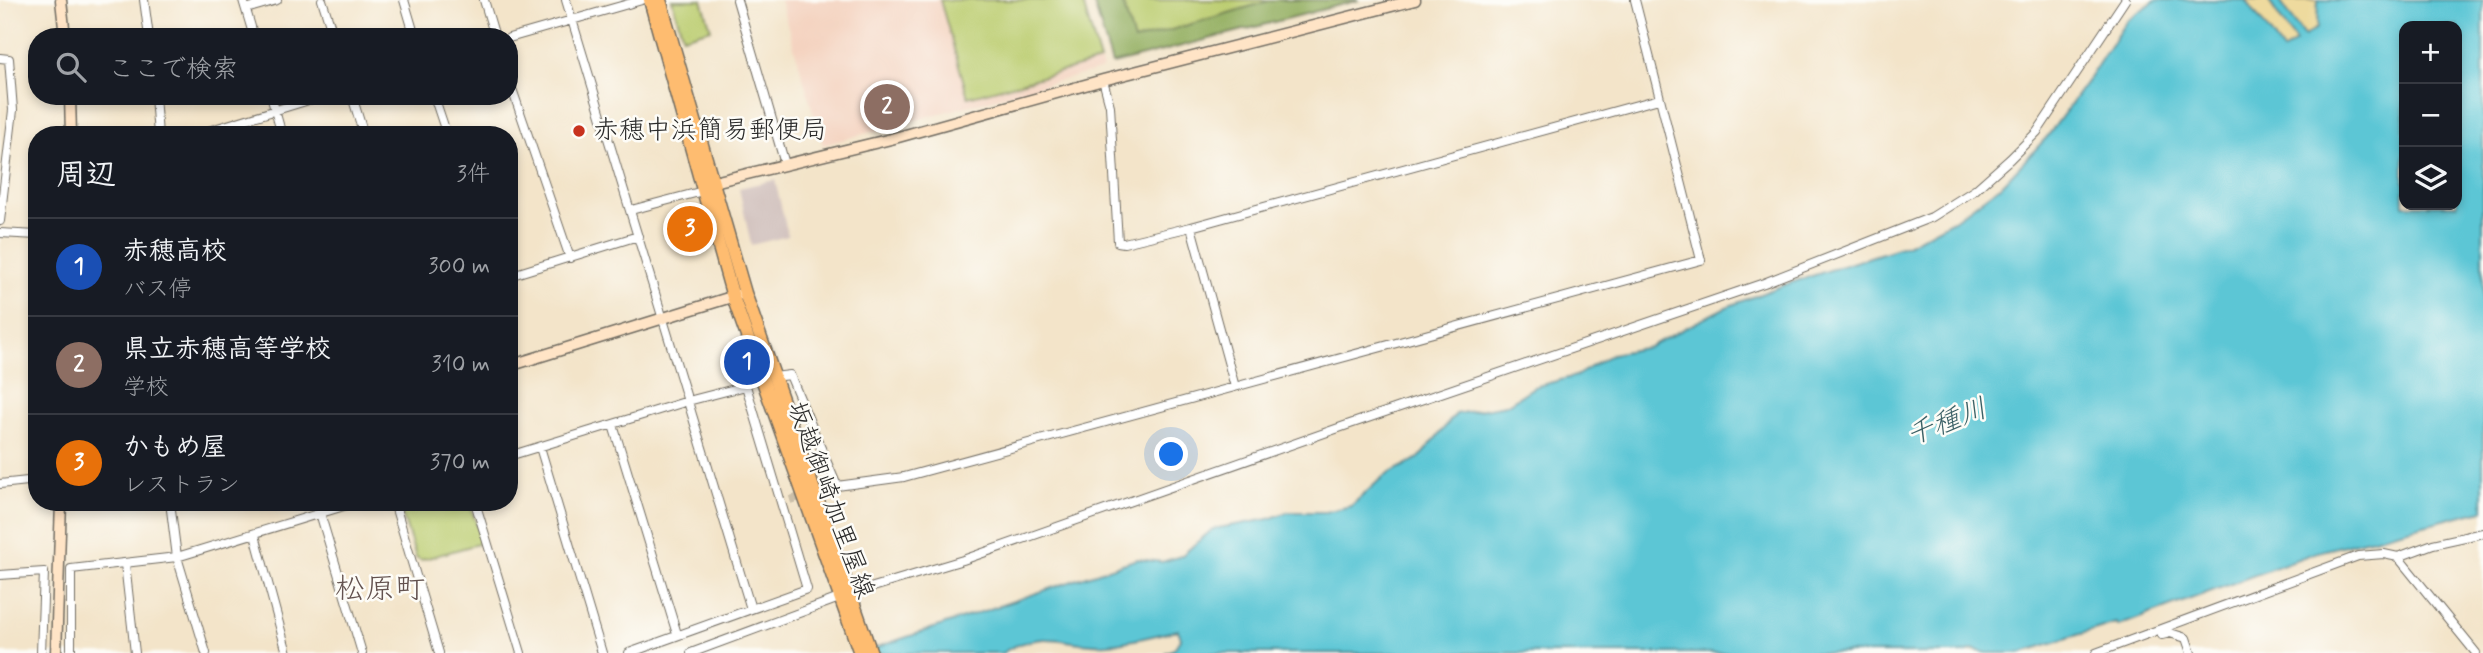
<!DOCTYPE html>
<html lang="ja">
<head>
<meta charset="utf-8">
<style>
  :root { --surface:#171b24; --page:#20242c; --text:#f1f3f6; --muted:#9ea1a6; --line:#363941; --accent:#2563eb }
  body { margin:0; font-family:Mynerve,"Klee One",sans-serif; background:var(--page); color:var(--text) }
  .controls { position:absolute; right:21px; top:21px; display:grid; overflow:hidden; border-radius:14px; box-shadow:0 4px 10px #0003 }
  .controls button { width:63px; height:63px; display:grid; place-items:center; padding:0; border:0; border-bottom:2px solid var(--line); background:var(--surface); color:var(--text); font:35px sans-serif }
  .you { position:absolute; left:1172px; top:455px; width:24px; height:24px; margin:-18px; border:5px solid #fff; border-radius:50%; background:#1a73e8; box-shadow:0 0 0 10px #1a73e833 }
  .badge { display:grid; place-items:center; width:46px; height:46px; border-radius:50%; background:var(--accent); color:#fff; font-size:23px; font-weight:700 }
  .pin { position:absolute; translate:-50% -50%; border:4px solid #fff; box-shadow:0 2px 7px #0006 }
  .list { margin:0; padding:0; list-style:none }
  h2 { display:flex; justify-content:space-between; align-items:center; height:91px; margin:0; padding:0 28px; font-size:30px }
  h2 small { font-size:23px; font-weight:400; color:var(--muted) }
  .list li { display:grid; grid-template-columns:46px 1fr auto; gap:21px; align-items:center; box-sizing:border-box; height:98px; padding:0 28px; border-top:2px solid var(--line) }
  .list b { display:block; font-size:26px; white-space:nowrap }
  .list p { margin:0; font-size:23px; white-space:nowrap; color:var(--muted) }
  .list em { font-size:23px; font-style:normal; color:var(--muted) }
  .icon { flex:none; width:38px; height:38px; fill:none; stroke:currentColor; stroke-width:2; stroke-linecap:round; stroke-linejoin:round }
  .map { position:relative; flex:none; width:2483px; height:653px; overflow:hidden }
  .search { position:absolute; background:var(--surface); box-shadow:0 4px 10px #0003; left:28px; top:28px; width:490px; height:77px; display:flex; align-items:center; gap:18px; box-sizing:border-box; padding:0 24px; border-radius:28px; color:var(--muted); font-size:26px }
  .panel { position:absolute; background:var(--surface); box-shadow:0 4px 10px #0003; left:28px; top:126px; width:490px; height:385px; border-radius:28px }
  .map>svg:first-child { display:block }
  .built { fill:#f4d3c0 }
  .industrial { fill:#d0c0bc }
  .green { fill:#bccd71; stroke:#747c4e; stroke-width:2 }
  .forest { fill:#95b063; stroke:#606e47; stroke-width:2 }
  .sand { fill:#eeda9e; stroke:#8c8264; stroke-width:2 }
  .water { fill:#5bc6d5; stroke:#437880; stroke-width:2; fill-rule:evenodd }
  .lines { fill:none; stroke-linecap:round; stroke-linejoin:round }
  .street-tunnel { stroke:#cbbfa9; stroke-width:8; stroke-dasharray:8 4; stroke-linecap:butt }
  .street-casing { stroke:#716c62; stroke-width:10 }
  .secondary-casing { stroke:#716c62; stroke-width:13 }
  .primary-casing { stroke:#716c62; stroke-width:15 }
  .street { stroke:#fff; stroke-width:8 }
  .secondary { stroke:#ffe4c6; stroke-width:10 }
  .primary { stroke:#febc70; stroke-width:12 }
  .poi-dot { fill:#c8321e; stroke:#fdfcf7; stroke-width:2.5 }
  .labels { text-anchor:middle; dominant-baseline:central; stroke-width:5; stroke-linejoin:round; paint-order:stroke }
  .poi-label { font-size:26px; fill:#2b2b2b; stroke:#fdfcf7; text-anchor:start }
  .street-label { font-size:26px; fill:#2b2b2b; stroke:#fdfcf7 }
  .water-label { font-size:28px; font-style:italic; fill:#3c6166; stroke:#fdfcf7 }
  .quarter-label { font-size:30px; fill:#63524f; stroke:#fdfcf7 }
</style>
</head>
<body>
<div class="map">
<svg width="2483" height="653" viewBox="0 0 2483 653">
  <rect width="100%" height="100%" fill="#fdfcf7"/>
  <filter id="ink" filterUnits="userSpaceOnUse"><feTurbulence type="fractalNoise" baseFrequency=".0143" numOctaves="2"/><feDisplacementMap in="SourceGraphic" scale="14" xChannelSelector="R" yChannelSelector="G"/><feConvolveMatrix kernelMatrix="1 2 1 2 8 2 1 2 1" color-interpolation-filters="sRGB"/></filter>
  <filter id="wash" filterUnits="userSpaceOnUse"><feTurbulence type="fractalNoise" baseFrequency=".00686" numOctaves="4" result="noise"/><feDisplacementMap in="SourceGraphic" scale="28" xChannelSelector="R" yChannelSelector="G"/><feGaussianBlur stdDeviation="1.57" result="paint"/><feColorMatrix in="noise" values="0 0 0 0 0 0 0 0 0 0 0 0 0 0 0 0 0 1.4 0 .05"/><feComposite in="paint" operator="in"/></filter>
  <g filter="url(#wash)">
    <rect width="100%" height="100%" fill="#f3e4c9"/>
    <path class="built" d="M780,0H1082L1103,69L823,145Z"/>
    <path class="industrial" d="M775,180L788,236L751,245L739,188Z"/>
    <path class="green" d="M672,0H702L711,29L683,37Z
      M940,0H1082L1100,61L968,97Z
      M1093,0H1359L1112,64Z
      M398,502H469L481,537L478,544L421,560L416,557Z"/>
    <path class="forest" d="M1093,0H1122L1134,41L1272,0H1359L1112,64Z"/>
    <path class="sand" d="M2246,0H2268L2296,42L2283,51Z
      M2279,0H2318L2317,28L2304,36Z"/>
    <path class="water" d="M2156,0H2246L2283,51L2296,42L2268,0H2279L2304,36L2317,28L2318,0H2483V510L2314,553L2118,626L2116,623L2020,653H1987L1974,650L1964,653H1165L1174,649L1181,638L1178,630C1156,635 1131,642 1108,644C1065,647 1046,626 1002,653H860L1137,559L1162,562L1181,556L1213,529L1269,519L1287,512H1325L1351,506L1384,476L1419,458L1456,414L1506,405L1534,387L1576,376L1612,354L1649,347L1724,308L1781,286L1907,245L1957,218L2004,183L2047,137L2086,83L2127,20ZM2404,26H2457V205H2404Z"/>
  </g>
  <g filter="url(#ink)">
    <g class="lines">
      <path class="street-tunnel" d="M790,500L837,486"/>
      <g class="street-casing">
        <path id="street" d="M144,0L149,37
          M243,0L254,37
          M322,0L334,37
          M404,0L415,37
          M484,0L495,37
          M566,0L751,609
          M737,0L785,164
          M246,9L277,0
          M509,38L642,0
          M0,58L9,59L13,110L0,221
          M509,80L570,258
          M1103,80L1110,106L1118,242L1124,243L1191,227L1659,99
          M155,96L158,135
          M271,96L282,135
          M352,96L364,135
          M434,96L447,135
          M195,135L322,96
          M631,210L703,191
          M1191,227L1235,387
          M0,233L37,235
          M509,276L638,236
          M774,377L790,375L837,486L904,477L1701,260L1635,0
          M613,425L677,634
          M540,447L602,653
          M509,456L688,401L746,386L807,589L629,653
          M0,484L37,480
          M170,502L177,557L206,653
          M394,502L439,653
          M475,502L521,653
          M320,513L362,653
          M255,535L287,653
          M2398,557L2476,653
          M125,564L135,653
          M0,575L44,572L41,653
          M2162,635L2170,633L2186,638L2191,653
          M71,653V569L177,557L357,502
          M691,653L850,594L963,560L1350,424L1764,283L1932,217L1975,190L2010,159L2037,132L2125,0
          M2096,653L2358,556L2384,554L2398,557L2433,544L2483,533"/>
      </g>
      <g class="secondary-casing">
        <path id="secondary" d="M61,0L65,37
          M70,96L71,135
          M708,187L714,182L891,139L1103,80L1415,0
          M509,366L741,294
          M56,653L61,502"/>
      </g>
      <g class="primary-casing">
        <path id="primary" d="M650,0L733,297L860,653
          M660,0L745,293L871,653"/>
      </g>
      <use href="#street" class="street"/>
      <use href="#secondary" class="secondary"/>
      <use href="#primary" class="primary"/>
    </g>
  </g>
  <circle class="poi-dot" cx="579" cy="131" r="7"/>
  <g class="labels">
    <g class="poi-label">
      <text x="593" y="131">赤穂中浜簡易郵便局</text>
    </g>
    <g class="street-label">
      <text transform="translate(830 500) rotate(70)">坂越御崎加里屋線</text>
    </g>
    <g class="water-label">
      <text transform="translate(1947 423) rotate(-21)">千種川</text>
    </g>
    <g class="quarter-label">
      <text x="380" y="589">松原町</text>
    </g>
  </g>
</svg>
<div class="controls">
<button>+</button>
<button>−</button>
<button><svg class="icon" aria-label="layers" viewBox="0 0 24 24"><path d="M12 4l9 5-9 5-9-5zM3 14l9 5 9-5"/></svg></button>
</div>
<div class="you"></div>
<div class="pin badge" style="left:747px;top:362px;background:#1a4fb4">1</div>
<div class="pin badge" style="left:887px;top:107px;background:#8d6e63">2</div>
<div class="pin badge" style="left:690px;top:229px;background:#e8710a">3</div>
<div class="search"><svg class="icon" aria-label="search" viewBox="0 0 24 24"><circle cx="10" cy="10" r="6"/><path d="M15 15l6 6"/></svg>ここで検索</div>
<section class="panel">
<h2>周辺<small>3件</small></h2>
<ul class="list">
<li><span class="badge" style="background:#1a4fb4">1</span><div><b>赤穂高校</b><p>バス停</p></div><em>300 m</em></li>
<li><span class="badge" style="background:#8d6e63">2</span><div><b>県立赤穂高等学校</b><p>学校</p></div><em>310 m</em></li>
<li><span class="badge" style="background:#e8710a">3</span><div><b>かもめ屋</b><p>レストラン</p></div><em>370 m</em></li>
</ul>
</section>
</div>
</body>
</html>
